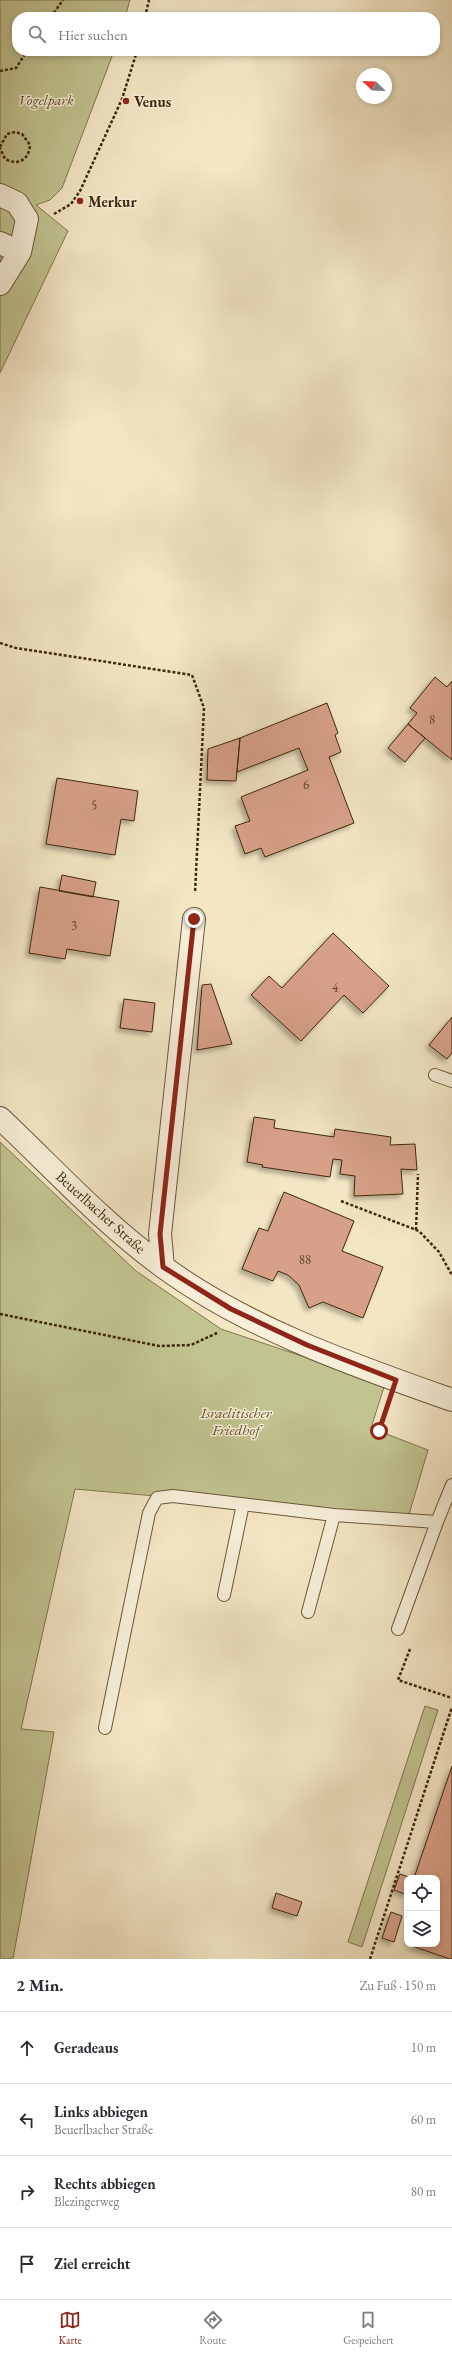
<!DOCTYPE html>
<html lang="de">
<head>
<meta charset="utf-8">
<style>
  :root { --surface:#fff; --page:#f2f2f3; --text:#2b2b33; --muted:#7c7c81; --line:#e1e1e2; --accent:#8f2418 }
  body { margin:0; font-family:"EB Garamond",serif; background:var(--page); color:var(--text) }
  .controls { position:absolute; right:12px; bottom:12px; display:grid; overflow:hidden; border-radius:8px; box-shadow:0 2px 6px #0003 }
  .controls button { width:36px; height:36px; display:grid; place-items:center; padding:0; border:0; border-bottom:1px solid var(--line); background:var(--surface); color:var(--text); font:20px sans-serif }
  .compass { position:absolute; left:356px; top:68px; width:36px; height:36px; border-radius:50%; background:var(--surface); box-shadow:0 2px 6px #0003; rotate:293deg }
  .stop { position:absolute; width:12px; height:12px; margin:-9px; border:3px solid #8f2418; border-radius:50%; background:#fff }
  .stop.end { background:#8f2418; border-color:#fff; box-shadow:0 1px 4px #0008 }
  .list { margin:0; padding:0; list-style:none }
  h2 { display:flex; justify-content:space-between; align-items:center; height:52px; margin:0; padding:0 16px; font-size:17px }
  h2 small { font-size:13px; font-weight:400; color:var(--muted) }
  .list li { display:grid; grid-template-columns:26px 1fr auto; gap:12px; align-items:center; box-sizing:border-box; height:72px; padding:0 16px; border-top:1px solid var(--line) }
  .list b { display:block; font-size:15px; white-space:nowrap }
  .list p { margin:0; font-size:13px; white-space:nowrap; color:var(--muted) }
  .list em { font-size:13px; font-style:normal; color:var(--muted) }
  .icon { flex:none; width:22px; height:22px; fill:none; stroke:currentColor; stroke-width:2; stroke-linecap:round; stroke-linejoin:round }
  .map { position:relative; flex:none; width:452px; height:1959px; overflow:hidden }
  .search { position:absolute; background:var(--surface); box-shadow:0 2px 6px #0003; left:12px; right:12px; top:12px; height:44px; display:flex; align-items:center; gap:10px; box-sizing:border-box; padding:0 14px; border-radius:16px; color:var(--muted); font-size:15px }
  .sheet { height:340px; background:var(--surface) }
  nav { display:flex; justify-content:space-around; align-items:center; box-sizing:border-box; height:56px; border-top:1px solid var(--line); background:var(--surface); font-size:11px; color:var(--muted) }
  nav a { display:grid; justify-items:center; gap:2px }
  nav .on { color:var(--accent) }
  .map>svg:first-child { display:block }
  .green { fill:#c1c390; stroke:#80754c }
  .building { fill:#d7a189; stroke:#3e2709; filter:url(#shadow) }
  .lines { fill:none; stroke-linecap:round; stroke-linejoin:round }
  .lane-casing { stroke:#6b5738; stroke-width:14 }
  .street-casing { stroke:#6b5738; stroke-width:24 }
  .path { stroke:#3e2709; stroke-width:2.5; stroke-dasharray:3 2; stroke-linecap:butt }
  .lane { stroke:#f7efd9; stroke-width:12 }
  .street { stroke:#f7efd9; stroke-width:22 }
  .route { stroke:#8f2418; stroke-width:5 }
  .poi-dot { fill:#8f2418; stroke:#f7efd9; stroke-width:1.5 }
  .labels { text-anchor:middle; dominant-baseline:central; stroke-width:3; stroke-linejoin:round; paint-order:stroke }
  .number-label { font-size:13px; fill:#644629 }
  .park-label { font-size:15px; font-style:italic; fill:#5f4e2b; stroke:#f7efd9 }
  .poi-label { font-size:15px; font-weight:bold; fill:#3e2709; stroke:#f7efd9; text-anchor:start }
  .street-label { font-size:15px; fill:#3e2709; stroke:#f7efd9 }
</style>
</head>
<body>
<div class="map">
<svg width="452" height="1959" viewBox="0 0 452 1959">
  <defs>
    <filter id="shadow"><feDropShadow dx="-3.5" dy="3.5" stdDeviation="2" flood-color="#0004"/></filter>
  </defs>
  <rect width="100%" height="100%" fill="#f3e6c5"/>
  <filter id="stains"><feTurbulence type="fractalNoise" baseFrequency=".005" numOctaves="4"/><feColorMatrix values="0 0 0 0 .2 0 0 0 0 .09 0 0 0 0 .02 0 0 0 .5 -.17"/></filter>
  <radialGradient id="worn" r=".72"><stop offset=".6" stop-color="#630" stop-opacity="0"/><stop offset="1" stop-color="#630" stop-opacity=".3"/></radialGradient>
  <path class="green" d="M0,0H130L125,17H17V51H114L62,188L50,200L36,205L68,231L0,373Z
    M0,1142L136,1271L221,1329L385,1384L371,1428L428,1450L408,1518L75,1489L21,1729L54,1732L13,1959H0Z
    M425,1706L438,1710L362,1947L348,1942Z"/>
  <path class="building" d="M435,677L447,687L452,681V760L408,724L417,713L410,708Z
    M327,703L338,733L335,735L341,752L329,757L354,823L265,857L261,848L245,854L235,826L250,821L241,797L308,770L299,748L237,772L240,738Z
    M408,724L425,738L405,762L388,748Z
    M240,738L236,781L207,780L208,749Z
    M57,778L138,791L134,821L121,819L115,855L46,844Z
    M62,875L96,882L93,897L59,891Z
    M40,887L119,901L110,956L67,949L65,959L29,953Z
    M333,933L389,986L363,1013L344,995L301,1041L251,995L269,976L282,988Z
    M211,984L232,1044L197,1050L202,985Z
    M124,999L155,1003L152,1032L120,1028Z
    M452,1017V1053L447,1059L429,1045Z
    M254,1117L275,1120L274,1128L334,1137L335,1129L391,1137L390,1145L415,1144L417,1170L401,1169L403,1194L354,1196L355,1176L340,1174L342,1160L333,1159L330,1177L262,1167L263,1165L247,1162Z
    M284,1192L354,1221L342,1251L383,1267L363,1318L323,1302L309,1308L299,1285L288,1275L278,1271L273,1281L242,1269L259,1228L268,1231Z
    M452,1766V1959H450L409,1945L437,1944V1878H414Z
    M400,1874L412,1878H407V1895L394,1890Z
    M276,1893L302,1902L297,1916L272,1908Z
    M391,1912L402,1916L394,1942L382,1938Z"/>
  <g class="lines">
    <g class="lane-casing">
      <path id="lane" d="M435,1075L452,1081
        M224,1595L243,1504
        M308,1612L334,1515
        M398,1629L437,1522
        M105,1728L149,1513L157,1498L173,1496L334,1515L437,1522L452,1485"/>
    </g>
    <g class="street-casing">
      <path id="street" d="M0,195L17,203L27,219L20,252L0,284
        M0,243L20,252
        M0,1118C53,1168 103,1223 162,1266C248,1329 353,1365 452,1400
        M163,1267L160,1234L194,919"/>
    </g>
    <path class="path" d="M51,17L63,0
      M145,17L149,0
      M0,71L16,68L27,51
      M0,147L7,134L15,132L22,134L30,145C29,160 18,166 5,159L0,148
      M54,214L71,204L80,191L122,99L137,51
      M0,643L16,648L192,675L204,708L195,893
      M341,1201L419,1231L439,1252L452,1275
      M416,1230L418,1174
      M0,1314L159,1346L191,1345L217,1333
      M371,1428L379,1431L387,1405
      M410,1649L398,1680L452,1698
      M370,1959L452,1707"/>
    <use href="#lane" class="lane"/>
    <use href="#street" class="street"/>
  </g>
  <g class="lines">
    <path class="route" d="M194,919L160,1234L163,1267L231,1309L307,1345L396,1380L379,1431"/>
  </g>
  <g class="poi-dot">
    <circle cx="126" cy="101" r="4"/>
    <circle cx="80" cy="201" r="4"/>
  </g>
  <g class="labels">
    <g class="number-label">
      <text x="432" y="719">8</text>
      <text x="306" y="784">6</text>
      <text x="94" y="805">5</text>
      <text x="74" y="925">3</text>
      <text x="335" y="987">4</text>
      <text x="305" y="1259">88</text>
    </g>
    <g class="park-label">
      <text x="46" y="99">Vogelpark</text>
      <text x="236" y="1412">Israelitischer<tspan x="236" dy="17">Friedhof</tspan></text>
    </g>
    <g class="poi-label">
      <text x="134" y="101">Venus</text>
      <text x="88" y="201">Merkur</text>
    </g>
    <g class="street-label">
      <text transform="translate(101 1212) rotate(42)">Beuerlbacher Straße</text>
    </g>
  </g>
  <rect width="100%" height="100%" filter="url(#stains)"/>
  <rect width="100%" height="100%" fill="url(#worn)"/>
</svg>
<div class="controls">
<button><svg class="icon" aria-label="locate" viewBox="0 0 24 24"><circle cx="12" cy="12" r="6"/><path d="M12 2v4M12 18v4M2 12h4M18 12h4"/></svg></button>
<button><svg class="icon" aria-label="layers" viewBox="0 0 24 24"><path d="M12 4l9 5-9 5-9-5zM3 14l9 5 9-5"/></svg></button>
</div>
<svg class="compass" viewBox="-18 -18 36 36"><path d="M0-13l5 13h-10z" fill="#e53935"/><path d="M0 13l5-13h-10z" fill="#7c7c81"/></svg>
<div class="stop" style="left:379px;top:1431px"></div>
<div class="stop end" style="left:194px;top:919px"></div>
<div class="search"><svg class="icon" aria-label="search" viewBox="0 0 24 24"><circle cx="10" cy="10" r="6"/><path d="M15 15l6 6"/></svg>Hier suchen</div>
</div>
<section class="sheet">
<h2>2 Min.<small>Zu Fuß · 150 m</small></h2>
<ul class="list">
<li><svg class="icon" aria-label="ahead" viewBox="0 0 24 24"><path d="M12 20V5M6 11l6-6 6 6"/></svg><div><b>Geradeaus</b></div><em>10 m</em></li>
<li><svg class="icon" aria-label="left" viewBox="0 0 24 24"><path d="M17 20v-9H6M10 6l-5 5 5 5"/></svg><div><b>Links abbiegen</b><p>Beuerlbacher Straße</p></div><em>60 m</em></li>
<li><svg class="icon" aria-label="right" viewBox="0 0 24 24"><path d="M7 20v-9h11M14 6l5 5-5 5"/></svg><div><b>Rechts abbiegen</b><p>Blezingerweg</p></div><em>80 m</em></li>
<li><svg class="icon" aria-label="arrive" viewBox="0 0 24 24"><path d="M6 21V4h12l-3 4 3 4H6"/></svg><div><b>Ziel erreicht</b></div></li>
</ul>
</section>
<nav>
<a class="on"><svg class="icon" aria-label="map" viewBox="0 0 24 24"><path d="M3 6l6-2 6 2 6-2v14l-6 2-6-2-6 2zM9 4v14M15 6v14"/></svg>Karte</a>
<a><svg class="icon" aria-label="directions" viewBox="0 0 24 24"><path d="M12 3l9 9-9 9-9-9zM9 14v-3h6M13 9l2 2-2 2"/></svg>Route</a>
<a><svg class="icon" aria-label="saved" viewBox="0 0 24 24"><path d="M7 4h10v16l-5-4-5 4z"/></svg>Gespeichert</a>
</nav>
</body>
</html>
